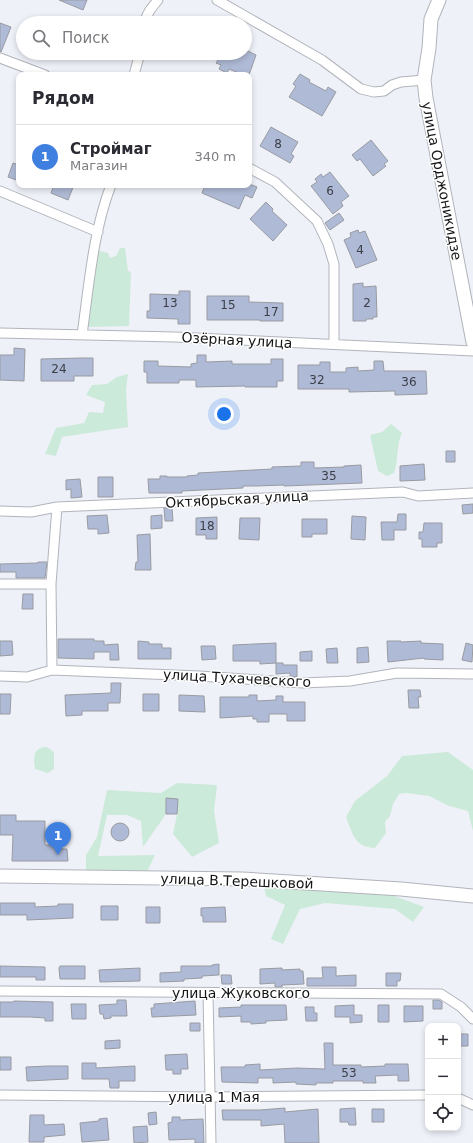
<!DOCTYPE html>
<html lang="ru">
<head>
<meta charset="utf-8">
<style>
  :root { --surface:#fff; --page:#f7f7f7; --text:#2b2b33; --muted:#7c7c81; --line:#e1e1e2; --accent:#864906 }
  body { margin:0; font-family:"DejaVu Sans",sans-serif; background:var(--page); color:var(--text) }
  .controls { position:absolute; right:12px; bottom:12px; display:grid; overflow:hidden; border-radius:8px; box-shadow:0 2px 6px #0003 }
  .controls button { width:36px; height:36px; display:grid; place-items:center; padding:0; border:0; border-bottom:1px solid var(--line); background:var(--surface); color:var(--text); font:20px sans-serif }
  .you { position:absolute; left:224px; top:414px; width:14px; height:14px; margin:-10px; border:3px solid #fff; border-radius:50%; background:#1a73e8; box-shadow:0 0 0 6px #1a73e833 }
  .badge { display:grid; place-items:center; width:26px; height:26px; border-radius:50%; background:var(--accent); color:#fff; font-size:13px; font-weight:700 }
  .pin { position:absolute; translate:-50% -33px; filter:drop-shadow(0 1px 2px #0008) }
  .pin::after { content:''; position:absolute; top:21px; width:14px; height:12px; background:inherit; clip-path:polygon(0 0,100% 0,50% 100%) }
  .list { margin:0; padding:0; list-style:none }
  h2 { display:flex; justify-content:space-between; align-items:center; height:52px; margin:0; padding:0 16px; font-size:17px }
  h2 small { font-size:13px; font-weight:400; color:var(--muted) }
  .list li { display:grid; grid-template-columns:26px 1fr auto; gap:12px; align-items:center; box-sizing:border-box; height:64px; padding:0 16px; border-top:1px solid var(--line) }
  .list b { display:block; font-size:15px; white-space:nowrap }
  .list p { margin:0; font-size:13px; white-space:nowrap; color:var(--muted) }
  .list em { font-size:13px; font-style:normal; color:var(--muted) }
  .icon { flex:none; width:22px; height:22px; fill:none; stroke:currentColor; stroke-width:2; stroke-linecap:round; stroke-linejoin:round }
  .map { position:relative; flex:none; width:473px; height:1143px; overflow:hidden }
  .search { position:absolute; background:var(--surface); box-shadow:0 2px 6px #0003; left:16px; top:16px; width:236px; height:44px; display:flex; align-items:center; gap:10px; box-sizing:border-box; padding:0 14px; border-radius:22px; color:var(--muted); font-size:15px }
  .panel { position:absolute; background:var(--surface); box-shadow:0 2px 6px #0003; left:16px; top:72px; width:236px; height:116px; border-radius:8px }
  .map>svg:first-child { display:block }
  .green { fill:#ccead9 }
  .building { fill:#afbad6; stroke:#989ba1 }
  .lines { fill:none; stroke-linecap:round; stroke-linejoin:round }
  .street-casing { stroke:#b1b4bb; stroke-width:11 }
  .secondary-casing { stroke:#b1b4bb; stroke-width:15 }
  .street { stroke:#fff; stroke-width:9 }
  .secondary { stroke:#fff; stroke-width:13 }
  .labels { text-anchor:middle; dominant-baseline:central; stroke-width:3; stroke-linejoin:round; paint-order:stroke }
  .number-label { font-size:12px; fill:#3b3e47 }
  .street-label { font-size:14px; fill:#141517; stroke:#fff }
</style>
</head>
<body>
<div class="map">
<svg width="473" height="1143" viewBox="0 0 473 1143">
  <rect width="100%" height="100%" fill="#eff1f9"/>
  <path class="green" d="M120,248H125L128,271L131,272L129,326L88,327L97,250L108,253L110,258L116,256Z
    M128,374L126,390L128,427L62,437L56,456L45,454L56,428L84,423L89,412L103,413L105,402L86,395L92,385L107,384L117,377Z
    M391,424L402,433C396,445 399,460 394,473L387,476L378,471L370,435L382,432Z
    M47,747L54,752V769L48,773L35,769C33,758 33,747 47,747Z
    M448,752L473,770V831L468,811L449,806L429,796L406,793L399,794L393,804L390,816L385,822L386,833L375,848C354,847 353,834 346,817L355,801L387,776L402,756Z
    M177,783L217,785L214,811L219,843L192,857L173,834L177,814L178,799H166V814L143,847L141,821L127,815H107L98,856L155,855L145,876L86,874V855L97,837L107,790L161,793Z
    M264,886L389,894L424,907L413,922L395,909L325,903L300,909L283,944L271,939L285,905L266,896Z"/>
  <path class="building" d="M59,0H87L83,10Z
    M0,23L11,27L1,52H0Z
    M246,50L256,55L249,75H243L229,69L227,73L219,69L221,65L216,63L218,60L202,53H235L243,56Z
    M300,74L310,80L309,82L326,91L328,87L336,92L322,116L289,97L296,86L293,84Z
    M271,127L298,142L291,154L294,156L290,163L260,146Z
    M371,140L388,161L384,164L386,166L373,176L360,159L357,161L352,155Z
    M13,163L19,165V181L8,177Z
    M330,172L349,196L341,202L343,206L333,214L311,186L317,182L315,179L321,174L323,177Z
    M54,185H74L68,200L51,193Z
    M205,185H252L257,187L252,198L245,195L239,209L202,193Z
    M266,202L273,209L272,211L287,225L273,241L250,219Z
    M339,213L344,220L330,230L325,223Z
    M358,230L359,233L365,231L377,260L356,268L344,240L351,237L350,233Z
    M363,283V287L376,286L377,317H373V319H366V321H353V284Z
    M179,291H190V324H178V319L147,318V311H150V294L179,295Z
    M207,296H249V302L283,303V321H260V320H207Z
    M14,348L25,349L24,381L0,380V355H14Z
    M197,355H206V362L232,361V364H271V359H283V381H277V387H245V386L196,387V380H179V383H147V372H144V361H158V366L191,367V364L197,363Z
    M82,358H93V376H74V381H41V359Z
    M374,361H383L384,371H426L427,394L395,395V391L349,392V389H298V365H320V362H330V372H346V368L358,367V371L374,370Z
    M446,451H455V462H446Z
    M301,462H314V468L344,467V466L361,465L362,483L284,486V485L257,486H243V488L182,491V493H149L148,479H160V476H167V477H187V476L198,475V473L272,469V467L301,466Z
    M424,464L425,480L400,481V466Z
    M98,477H113V497H98Z
    M80,479L82,497L71,498V489L66,490V480Z
    M473,504V513L463,514L462,505Z
    M164,508H172L173,521H165Z
    M398,514H406V530H394V540H382L381,522H397Z
    M107,515L109,533L98,534V529H88L87,516Z
    M162,515V528L151,529V516Z
    M352,516L366,517L365,540L351,539Z
    M217,517V539H206V535H196V518Z
    M240,518H260L259,540L239,539Z
    M302,519H327V534H312V537H302Z
    M424,523H442V543H437V547H422V539H419V532H423Z
    M150,534L151,570H135L136,562H138L137,535Z
    M38,562H47L45,578H16V572H0V564L38,563Z
    M23,594H33V609H22Z
    M58,639H94V641H104V645L118,644L119,660H110V652H94V659L58,658Z
    M0,641H12L13,655L0,656Z
    M138,641L149,642V644H162V648H171V659H138Z
    M387,641H401V642L421,641V643L443,644V660L424,659V658L388,662Z
    M276,643V663L260,664V661H233V645Z
    M466,643L473,645L472,662L462,660Z
    M201,646H215L216,659L202,660Z
    M368,647L369,662L357,663V648Z
    M337,648L338,663H327L326,649Z
    M312,651V661H300V652Z
    M276,663H283V665H297V677L290,676V673L276,674Z
    M111,683H121L120,703H108V711H82V715L66,716L65,695L111,693Z
    M408,690H420L421,697H418L419,708H409Z
    M0,694H11L10,714H0Z
    M143,694H159V711H143Z
    M179,695L204,696L205,712L179,711Z
    M249,695H257V701L276,700V696H283V702H305V721H287V714H269V722H257V719H253V716L220,718V697H249Z
    M166,798L178,799L177,814H166Z
    M0,815H16V821H45V845H61V849H67L68,861H12L13,835H0Z
    M111 832a9 9 0 1 1 18 0a9 9 0 1 1-18 0Z
    M0,903H35V907L58,906V904H73V918L27,920V915H0Z
    M101,906H118V920H101Z
    M146,907H160V923H146Z
    M225,907L226,922H203V916H201V908Z
    M219,964V975L202,976V978L184,979V981L160,982V973L181,972V966H212V965Z
    M0,966L45,967V980H36V977H0Z
    M60,966H85V979H60L59,968Z
    M322,967H336V976L356,975V986H307V978H323Z
    M140,968V981L100,982L99,970Z
    M282,968V970L300,969V971H303L304,984L282,985V987H275V983L260,984V969Z
    M386,973H401L400,981H397V986H386Z
    M221,975H231L232,984H222Z
    M117,1000H126L127,1016H111V1018L104,1019L103,1014H100L99,1005L117,1004Z
    M433,1000H439L442,1002V1009H433Z
    M14,1001L53,1002V1021H45V1018L30,1017H0V1002H13Z
    M195,1001L196,1015L152,1017L151,1008H154V1004Z
    M71,1004H86V1019H72Z
    M241,1005H286L287,1020L266,1021V1023L251,1024V1022H241V1016L219,1017V1008L241,1007Z
    M354,1005V1015H362V1022L350,1023V1017H335V1006Z
    M378,1005H389V1022H378Z
    M404,1006H423V1021L404,1022Z
    M305,1007H314V1013H317V1021H306Z
    M190,1023H200V1031H190Z
    M458,1034H468V1046H458Z
    M120,1040V1048L105,1049V1041Z
    M324,1043H333V1065H361V1067L385,1066V1064H408L409,1081H398V1075L375,1076L376,1083H363V1081H333V1083H316V1085L296,1084V1082L273,1083V1078H258V1083L222,1082L221,1067H245V1065L260,1064V1070L297,1068L325,1069Z
    M187,1054L188,1069H181V1074H173V1070H166L165,1055Z
    M0,1057H11V1070H0Z
    M82,1063H96V1068L135,1066V1081H119V1088H110L109,1079H82Z
    M48,1066H68V1079L27,1081L26,1067Z
    M285,1108V1112L318,1109L319,1143H285L284,1124L261,1126V1120H223L222,1110H260Z
    M355,1108L356,1125H349L348,1122H340V1109Z
    M372,1109H384V1122H372Z
    M156,1112L157,1124L149,1125L148,1113Z
    M30,1115H44V1125L64,1124L65,1135L44,1137V1142H29Z
    M172,1117H180V1120L203,1119L204,1143H195V1139L169,1140L168,1123L172,1122Z
    M107,1118L109,1140L82,1142L80,1123L99,1121V1119Z
    M147,1126L148,1142L134,1143L133,1127Z"/>
  <g class="lines">
    <g class="street-casing">
      <path id="street" d="M217,0L322,60L361,89L374,92L384,91L392,85L401,82L424,80
        M145,23C146,14 152,7 158,0
        M0,58L45,75
        M134,75L140,53
        M249,168L275,182L317,221L328,244L334,264V344
        M0,191L98,232
        M0,333L175,337L473,351
        M82,335C89,285 93,232 111,185
        M0,511L31,512L57,507L403,492L418,496L473,493
        M0,584H51
        M52,670L51,584L57,507
        M0,676L27,677L52,670L199,676L303,683L350,681L397,673L473,674
        M0,991L441,994L461,1007L473,1019
        M208,993L211,1143
        M0,1095L210,1097L428,1095
        M458,1098L473,1105"/>
    </g>
    <g class="secondary-casing">
      <path id="secondary" d="M439,0L431,19L429,48L424,80L426,98L473,342
        M0,876L242,879L401,889L473,896"/>
    </g>
    <use href="#street" class="street"/>
    <use href="#secondary" class="secondary"/>
  </g>
  <g class="labels">
    <g class="number-label">
      <text x="278" y="144">8</text>
      <text x="330" y="191">6</text>
      <text x="360" y="250">4</text>
      <text x="170" y="303">13</text>
      <text x="367" y="303">2</text>
      <text x="228" y="305">15</text>
      <text x="271" y="312">17</text>
      <text x="59" y="369">24</text>
      <text x="317" y="380">32</text>
      <text x="409" y="382">36</text>
      <text x="329" y="476">35</text>
      <text x="207" y="526">18</text>
      <text x="349" y="1073">53</text>
    </g>
    <g class="street-label">
      <text transform="translate(442 181) rotate(79)">улица Орджоникидзе</text>
      <text transform="translate(237 340) rotate(3)">Озёрная улица</text>
      <text transform="translate(237 499) rotate(-3)">Октябрьская улица</text>
      <text transform="translate(237 678) rotate(3)">улица Тухачевского</text>
      <text transform="translate(237 881) rotate(2)">улица В.Терешковой</text>
      <text x="241" y="993">улица Жуковского</text>
      <text x="214" y="1097">улица 1 Мая</text>
    </g>
  </g>
</svg>
<div class="controls">
<button>+</button>
<button>−</button>
<button><svg class="icon" aria-label="locate" viewBox="0 0 24 24"><circle cx="12" cy="12" r="6"/><path d="M12 2v4M12 18v4M2 12h4M18 12h4"/></svg></button>
</div>
<div class="you"></div>
<div class="pin badge" style="left:58px;top:855px;background:#3f7fe0">1</div>
<div class="search"><svg class="icon" aria-label="search" viewBox="0 0 24 24"><circle cx="10" cy="10" r="6"/><path d="M15 15l6 6"/></svg>Поиск</div>
<section class="panel">
<h2>Рядом<small></small></h2>
<ul class="list">
<li><span class="badge" style="background:#3f7fe0">1</span><div><b>Строймаг</b><p>Магазин</p></div><em>340 m</em></li>
</ul>
</section>
</div>
</body>
</html>
